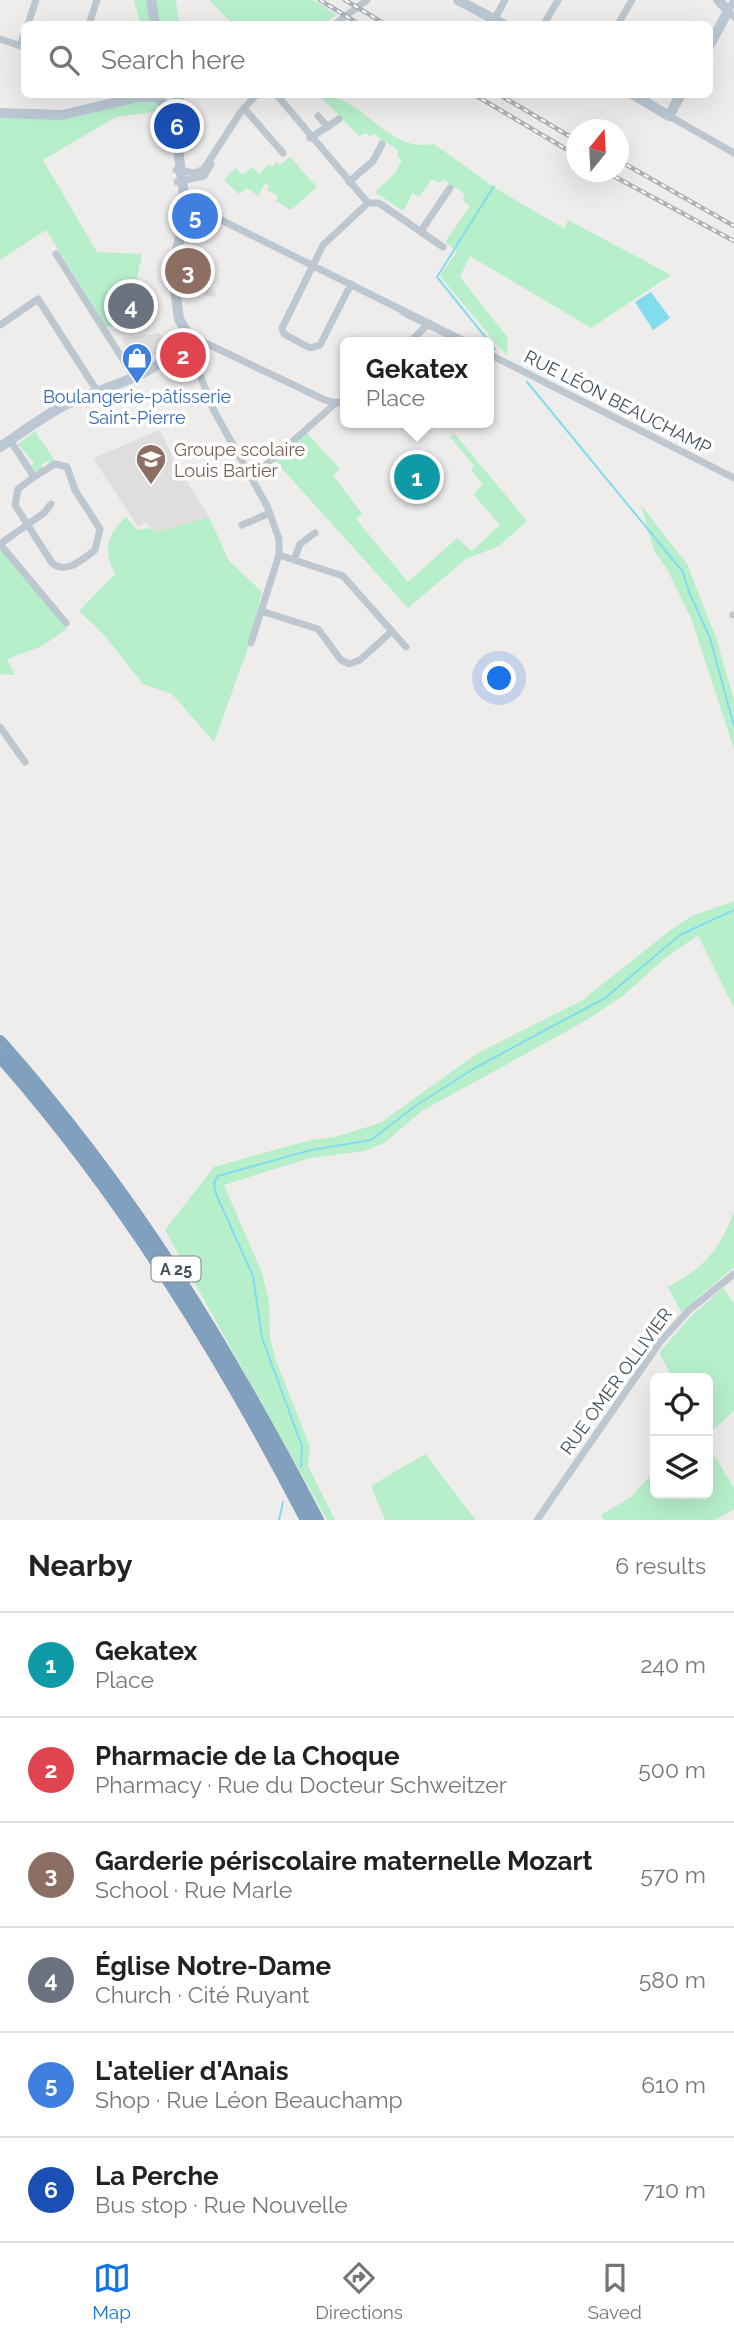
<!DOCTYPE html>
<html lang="en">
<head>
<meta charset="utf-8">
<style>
  :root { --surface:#fff; --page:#f6f6f6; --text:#222; --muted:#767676; --line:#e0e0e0; --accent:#1373e2 }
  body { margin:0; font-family:Raleway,sans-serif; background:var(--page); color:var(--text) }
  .controls { position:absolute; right:21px; bottom:21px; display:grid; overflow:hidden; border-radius:10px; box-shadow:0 7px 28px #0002 }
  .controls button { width:63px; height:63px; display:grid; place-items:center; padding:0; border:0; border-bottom:2px solid var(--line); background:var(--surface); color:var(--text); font:35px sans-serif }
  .compass { position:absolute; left:566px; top:119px; width:63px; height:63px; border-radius:50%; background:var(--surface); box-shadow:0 7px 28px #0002; rotate:18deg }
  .you { position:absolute; left:500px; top:679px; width:24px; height:24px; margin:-18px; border:5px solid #fff; border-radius:50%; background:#1a73e8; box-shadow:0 0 0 10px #1a73e833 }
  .badge { display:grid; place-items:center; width:46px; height:46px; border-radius:50%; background:var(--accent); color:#fff; font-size:23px; font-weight:700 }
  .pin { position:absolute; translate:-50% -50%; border:4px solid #fff; box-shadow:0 2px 7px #0006 }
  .popup { position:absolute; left:340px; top:337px; width:154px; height:91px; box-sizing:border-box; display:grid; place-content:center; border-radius:10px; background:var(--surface); filter:drop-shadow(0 2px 5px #0005); font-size:23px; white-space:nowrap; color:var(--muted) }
  .popup b { font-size:26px; color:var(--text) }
  .popup::after { content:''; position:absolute; left:50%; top:100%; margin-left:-14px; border:14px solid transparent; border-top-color:var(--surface) }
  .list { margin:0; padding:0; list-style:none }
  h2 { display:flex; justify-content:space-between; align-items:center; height:91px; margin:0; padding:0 28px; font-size:30px }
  h2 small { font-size:23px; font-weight:400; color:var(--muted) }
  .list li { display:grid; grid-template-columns:46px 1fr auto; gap:21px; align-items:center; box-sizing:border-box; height:105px; padding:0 28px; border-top:2px solid var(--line) }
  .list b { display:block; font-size:26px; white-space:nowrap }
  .list p { margin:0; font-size:23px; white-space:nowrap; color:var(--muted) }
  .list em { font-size:23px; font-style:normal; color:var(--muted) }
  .icon { flex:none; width:38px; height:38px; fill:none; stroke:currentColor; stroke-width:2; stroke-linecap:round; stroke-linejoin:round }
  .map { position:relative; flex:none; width:734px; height:1520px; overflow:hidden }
  .search { position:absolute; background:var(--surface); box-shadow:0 7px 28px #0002; left:21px; right:21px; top:21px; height:77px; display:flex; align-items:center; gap:18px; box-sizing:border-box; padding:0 24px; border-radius:10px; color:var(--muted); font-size:26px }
  .sheet { height:721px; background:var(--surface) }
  nav { display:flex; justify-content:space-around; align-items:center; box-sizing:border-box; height:98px; border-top:2px solid var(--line); background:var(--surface); font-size:19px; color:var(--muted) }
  nav a { display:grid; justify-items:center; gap:4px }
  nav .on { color:var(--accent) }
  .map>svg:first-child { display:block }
  .education { fill:#e0ddde }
  .green { fill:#b7efcb }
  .water { fill:#83dbee }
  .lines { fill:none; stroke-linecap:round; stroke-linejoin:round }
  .stream { stroke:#83dbee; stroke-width:2 }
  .street { stroke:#bcc7cf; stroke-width:7 }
  .secondary { stroke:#bbc8d4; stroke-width:10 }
  .highway { stroke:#81a0bd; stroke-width:12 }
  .rail-casing { stroke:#aeb1b7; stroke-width:4.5 }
  .rail { stroke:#fff; stroke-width:2; stroke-dasharray:5; stroke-linecap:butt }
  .labels { text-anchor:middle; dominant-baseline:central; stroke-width:7; stroke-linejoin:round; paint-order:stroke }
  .shield { fill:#fff; stroke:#7c848c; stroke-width:2 }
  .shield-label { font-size:16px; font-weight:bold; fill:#44505a }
  .shop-label { font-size:18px; fill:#366cbe; stroke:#fff }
  .street-label { font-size:18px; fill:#44505a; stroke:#fff }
  .education-label { font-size:18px; fill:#785e54; stroke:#fff; text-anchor:start }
</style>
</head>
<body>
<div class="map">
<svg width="734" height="1520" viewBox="0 0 734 1520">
  <rect width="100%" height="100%" fill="#efecec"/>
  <path class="education" d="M181,257H185L216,294L213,297L179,289Z
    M159,333L168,346L137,367L121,338Z
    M160,430L176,464L209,517L157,532L145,523L138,527L93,458Z"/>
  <path class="green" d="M134,0H176L179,24H140Z
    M209,0H314L336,15L323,24H233Z
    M125,95H153L161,111L116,117L43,160L97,252L142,254L136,284L146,287L148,291L107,296L108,300H111L115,326L106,327L46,230L0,260V108C41,117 87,110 125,95Z
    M319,95C363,94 386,154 434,144L497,189L565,229L568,220L671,275L591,328L470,256L460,277L508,338L507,356L440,276L457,251L445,242L470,206L462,200L465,194L443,179L439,183L432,179L419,197L413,193L403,211L375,192L395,173L402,160L397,155L399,151L374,134L370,137L366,133L359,136Z
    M290,157L317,187L291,210L276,201L278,196L267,190L269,186L266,182L258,196L247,188L239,194L224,180L235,168L243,175L252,167L259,174L269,164L272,167L277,162L280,165Z
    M35,431L55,461L50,464L47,461L41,465L44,469L35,471L30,466L34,463L18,444Z
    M307,433L340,469L333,475L362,514L356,519L408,582L457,538L472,551L500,525L473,494L483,485L471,470L474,466L450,437L454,433L527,521L499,546L466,559L408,608L275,461Z
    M641,505L687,564L716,638L734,700V749L691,618L667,569L654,551Z
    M126,517L137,530L150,528L157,532L209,517L229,561L262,592L248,648L214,742L172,694L143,684L105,636L79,611L115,574C103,551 106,535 126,517Z
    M0,546L67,629L42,646L7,659L15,675L0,674Z
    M734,901V1008L698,935L663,960L624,995L585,1021L422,1111L384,1143L365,1151L310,1158L224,1185L262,1273L269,1301L270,1338L276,1360L310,1447L308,1466L335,1520H327L165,1230L214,1167L311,1140L335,1137L380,1123L478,1053L581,1001L672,929L692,916Z
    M734,1212V1267L681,1312L668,1287C706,1266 718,1252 734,1212Z
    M723,1288L734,1303V1411L708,1434V1378H673L659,1353L692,1315Z
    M708,1445L734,1488V1509L715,1520H604L601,1515L631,1497L655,1470V1494H708Z
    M425,1454L475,1519V1520H385L371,1486Z"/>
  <path class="water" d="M651,292L670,318L653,330L635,302Z"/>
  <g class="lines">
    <path class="stream" d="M494,186L437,277L495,349
      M527,382L683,572L689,592L710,638L734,726
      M301,1467L302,1446L262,1338L253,1276L216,1194L214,1183L218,1176L311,1150L371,1140L414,1107L473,1069L605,998L680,935L734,910
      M279,1520L283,1502"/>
    <path class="street" d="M734,0L728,11L734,17
      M494,20L505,0
      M28,24L36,0
      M89,24L97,0
      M335,24L367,0
      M544,24L558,0
      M618,24L632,0
      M0,39L24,47
      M20,46L24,34
      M276,94L368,203L323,245L282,328L284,334L310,348L320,345L351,284
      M244,108L283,153
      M318,116L328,127
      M669,116L734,153
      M310,138L339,119
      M176,170L195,173L204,169L240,113L257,94
      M177,182L204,176L211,164
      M349,182L373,161L382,144
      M183,201L466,342
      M368,203H379L443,247
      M421,231L450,188
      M56,254L134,377
      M403,312L451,336
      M0,325L38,299L97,391
      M189,335L325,400L336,403L345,401
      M187,341L213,409L267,506L279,539V555L251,643
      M410,342L429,323
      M489,354L734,478
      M10,440L34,477L18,489L15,505L52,563C66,575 83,559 95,550L100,529L75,490L67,467L55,464L34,477
      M251,478L336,403
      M242,525L270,513
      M0,544L66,623
      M0,544L44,513L51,504
      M279,555L343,576L406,647
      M294,560L300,544L315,533
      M261,611L318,629L341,660L349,664L360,660L392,631
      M733,615H734
      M0,727L25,762
      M537,1520L660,1342L689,1310L734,1274"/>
    <path class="secondary" d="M151,0L155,24
      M458,0L503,24
      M710,45L728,11L718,0
      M632,94L669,116L681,94
      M160,99L168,112L170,124
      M0,113L62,115L138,97H156
      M178,342H185L189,336L179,319L175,289L177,250L186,212L174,116L180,94
      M0,447C21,433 42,417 65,405C97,388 162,377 178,342"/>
    <path class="highway" d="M0,1041C133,1190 226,1344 318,1520
      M0,1057C124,1198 220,1354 306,1520"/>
    <g class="rail-casing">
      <path id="rail" d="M320,0L359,24
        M345,0L385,24
        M473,94L576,155
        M498,94L576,140
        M618,160L734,226
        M606,172L734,241"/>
    </g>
    <use href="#rail" class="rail"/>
  </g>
  <defs>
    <g id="shop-pin" transform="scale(1.575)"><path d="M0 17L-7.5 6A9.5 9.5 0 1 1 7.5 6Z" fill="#3f7fe0" stroke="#fff"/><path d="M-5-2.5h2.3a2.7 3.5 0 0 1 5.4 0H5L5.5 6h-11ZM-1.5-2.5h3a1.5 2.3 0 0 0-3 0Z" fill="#fff"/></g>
    <g id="school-pin" transform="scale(1.575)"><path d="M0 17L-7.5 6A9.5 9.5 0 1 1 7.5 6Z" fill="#8d6e63" stroke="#fff"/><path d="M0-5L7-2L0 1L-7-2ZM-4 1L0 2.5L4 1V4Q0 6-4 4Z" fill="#fff"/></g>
  </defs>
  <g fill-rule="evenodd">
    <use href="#shop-pin" x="137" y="358"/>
    <use href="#school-pin" x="151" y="459"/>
  </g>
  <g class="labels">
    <rect class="shield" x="151.5" y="1256.5" width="49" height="25" rx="5"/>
    <g class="shield-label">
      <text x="176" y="1269">A 25</text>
    </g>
    <g class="shop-label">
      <text x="137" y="396">Boulangerie-pâtisserie<tspan x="137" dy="21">Saint-Pierre</tspan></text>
    </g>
    <g class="street-label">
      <text transform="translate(618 402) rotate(27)">RUE LÉON BEAUCHAMP</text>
      <text transform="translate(616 1381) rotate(-54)">RUE OMER OLLIVIER</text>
    </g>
    <g class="education-label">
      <text x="174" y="449">Groupe scolaire<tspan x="174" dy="21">Louis Bartier</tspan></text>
    </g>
  </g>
</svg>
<div class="controls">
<button><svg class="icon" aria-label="locate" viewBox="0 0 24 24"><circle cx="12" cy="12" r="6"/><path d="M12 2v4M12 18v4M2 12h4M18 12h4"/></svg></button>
<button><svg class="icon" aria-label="layers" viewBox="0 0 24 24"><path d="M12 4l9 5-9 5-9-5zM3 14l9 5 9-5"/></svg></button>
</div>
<svg class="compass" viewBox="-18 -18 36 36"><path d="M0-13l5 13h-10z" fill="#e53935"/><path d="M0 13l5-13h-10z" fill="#767676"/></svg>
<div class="you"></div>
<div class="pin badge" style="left:417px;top:477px;background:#0f9aa8">1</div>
<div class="popup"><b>Gekatex</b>Place</div>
<div class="pin badge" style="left:183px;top:355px;background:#e0444e">2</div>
<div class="pin badge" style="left:188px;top:271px;background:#8d6e63">3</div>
<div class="pin badge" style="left:131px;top:306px;background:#6b7280">4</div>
<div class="pin badge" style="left:195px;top:216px;background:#3f7fe0">5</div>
<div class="pin badge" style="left:177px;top:126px;background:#1a4fb4">6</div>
<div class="search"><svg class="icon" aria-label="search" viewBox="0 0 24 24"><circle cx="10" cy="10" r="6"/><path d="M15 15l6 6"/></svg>Search here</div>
</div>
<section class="sheet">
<h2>Nearby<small>6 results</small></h2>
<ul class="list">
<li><span class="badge" style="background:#0f9aa8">1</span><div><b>Gekatex</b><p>Place</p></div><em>240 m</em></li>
<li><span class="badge" style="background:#e0444e">2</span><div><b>Pharmacie de la Choque</b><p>Pharmacy · Rue du Docteur Schweitzer</p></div><em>500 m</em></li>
<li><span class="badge" style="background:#8d6e63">3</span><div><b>Garderie périscolaire maternelle Mozart</b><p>School · Rue Marle</p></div><em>570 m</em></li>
<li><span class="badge" style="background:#6b7280">4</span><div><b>Église Notre-Dame</b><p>Church · Cité Ruyant</p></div><em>580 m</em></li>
<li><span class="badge" style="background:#3f7fe0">5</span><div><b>L'atelier d'Anais</b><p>Shop · Rue Léon Beauchamp</p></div><em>610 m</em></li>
<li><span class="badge" style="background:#1a4fb4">6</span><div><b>La Perche</b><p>Bus stop · Rue Nouvelle</p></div><em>710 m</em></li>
</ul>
</section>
<nav>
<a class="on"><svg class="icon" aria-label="map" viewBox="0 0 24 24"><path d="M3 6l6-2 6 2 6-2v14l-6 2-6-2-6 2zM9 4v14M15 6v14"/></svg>Map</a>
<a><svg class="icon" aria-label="directions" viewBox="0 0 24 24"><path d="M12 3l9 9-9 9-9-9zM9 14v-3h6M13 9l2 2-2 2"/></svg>Directions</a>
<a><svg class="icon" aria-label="saved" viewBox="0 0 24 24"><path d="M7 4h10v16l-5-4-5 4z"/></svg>Saved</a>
</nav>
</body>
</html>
